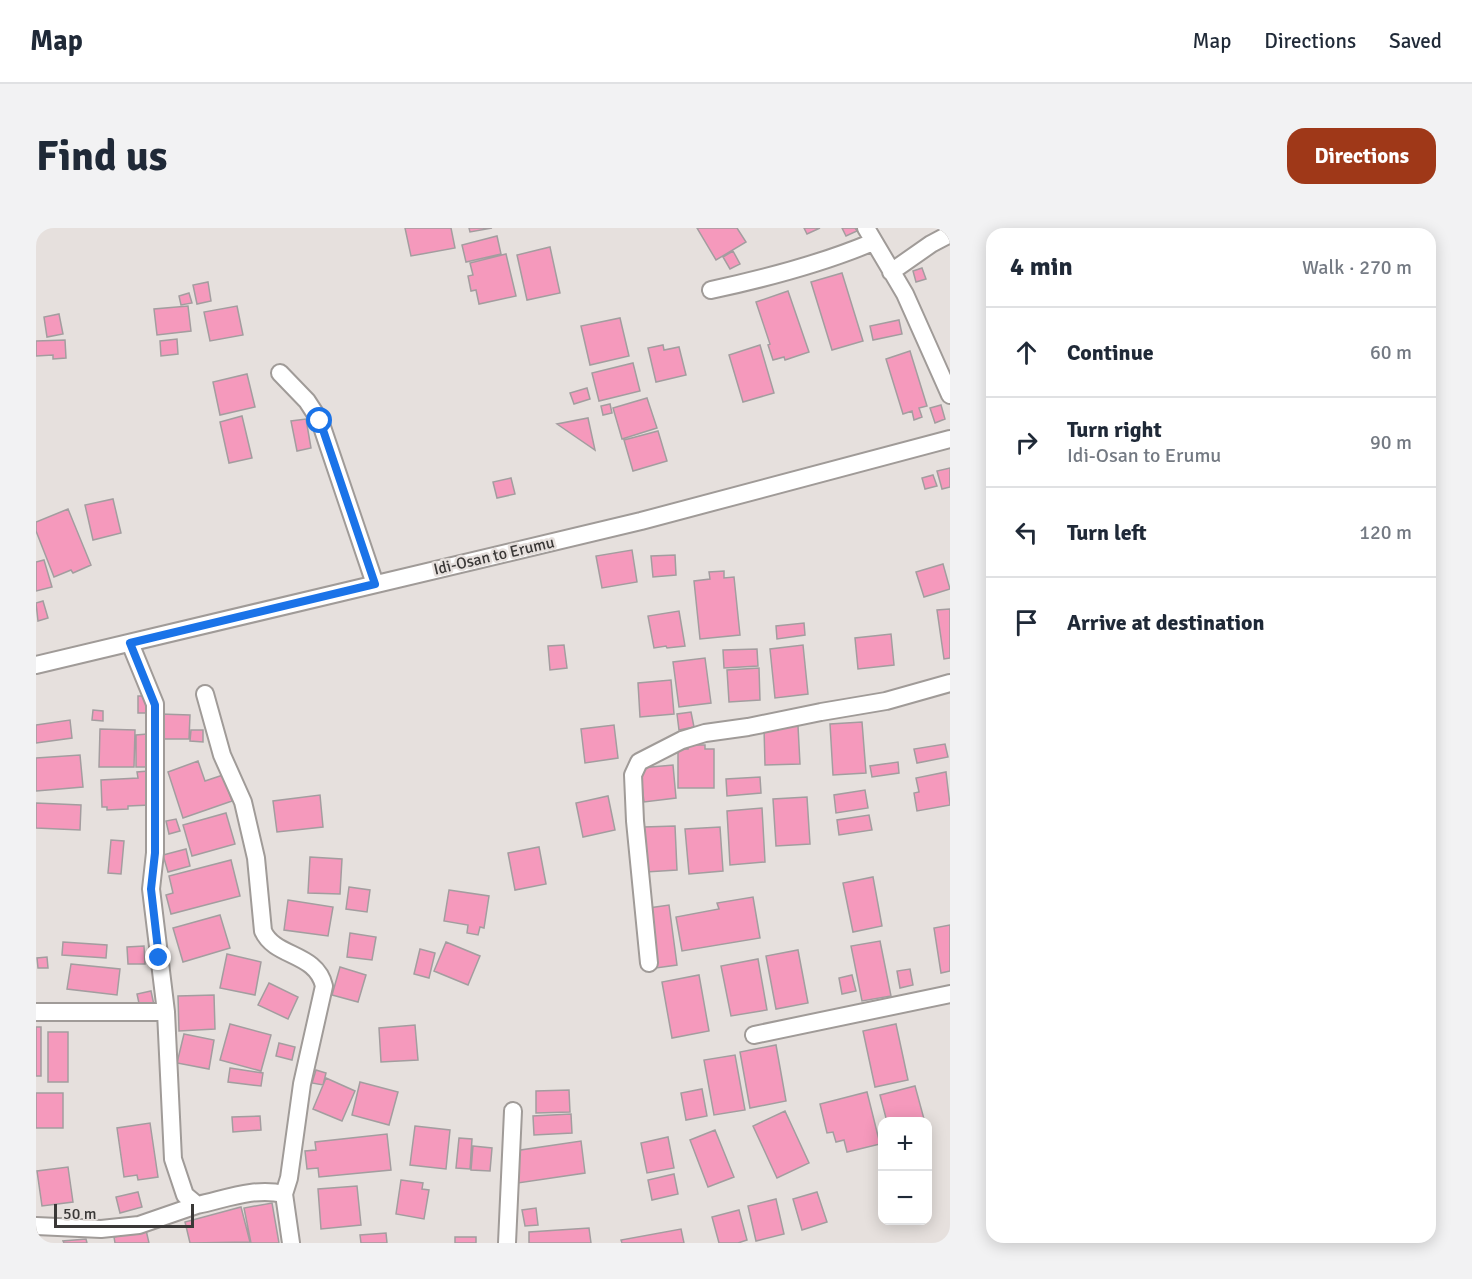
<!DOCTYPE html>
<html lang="en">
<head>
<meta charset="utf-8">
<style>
  :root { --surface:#fff; --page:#f2f2f3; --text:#1f2937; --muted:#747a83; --line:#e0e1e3; --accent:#9f3818 }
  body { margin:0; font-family:Signika,sans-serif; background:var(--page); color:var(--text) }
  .controls { position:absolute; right:18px; bottom:18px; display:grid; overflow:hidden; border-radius:12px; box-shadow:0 3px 15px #0003 }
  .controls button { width:54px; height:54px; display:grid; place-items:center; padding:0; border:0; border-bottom:2px solid var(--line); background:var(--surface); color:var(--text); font:30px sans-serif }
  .scale { position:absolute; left:18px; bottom:15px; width:140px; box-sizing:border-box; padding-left:6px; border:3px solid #3a3837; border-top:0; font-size:16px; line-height:21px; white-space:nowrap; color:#3a3837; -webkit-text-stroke:4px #e6e0dd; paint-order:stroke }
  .stop { position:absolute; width:18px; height:18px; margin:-14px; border:4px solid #1a73e8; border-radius:50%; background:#fff }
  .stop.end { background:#1a73e8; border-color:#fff; box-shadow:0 2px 6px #0008 }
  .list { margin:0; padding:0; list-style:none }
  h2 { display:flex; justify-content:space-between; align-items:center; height:78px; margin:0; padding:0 24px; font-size:26px }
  h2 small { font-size:20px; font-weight:400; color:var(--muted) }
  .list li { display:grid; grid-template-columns:39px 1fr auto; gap:18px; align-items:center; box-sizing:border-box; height:90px; padding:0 24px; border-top:2px solid var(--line) }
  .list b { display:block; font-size:22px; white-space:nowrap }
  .list p { margin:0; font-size:20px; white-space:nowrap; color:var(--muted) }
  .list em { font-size:20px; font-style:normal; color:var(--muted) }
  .icon { flex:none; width:33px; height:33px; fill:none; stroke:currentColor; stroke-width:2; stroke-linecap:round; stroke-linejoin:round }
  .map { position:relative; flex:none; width:914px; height:1015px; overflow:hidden; border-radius:18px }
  header { display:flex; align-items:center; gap:36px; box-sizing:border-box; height:84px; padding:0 30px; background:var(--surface); border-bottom:2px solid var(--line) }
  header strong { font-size:28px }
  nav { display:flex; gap:33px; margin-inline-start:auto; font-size:21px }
  .intro { display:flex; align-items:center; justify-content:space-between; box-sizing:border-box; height:144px; padding:0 36px }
  h1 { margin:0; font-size:42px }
  .button { padding:15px 27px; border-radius:18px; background:var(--accent); color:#fff; font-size:21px; font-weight:700 }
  main { display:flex; gap:36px; padding:0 36px }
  aside { flex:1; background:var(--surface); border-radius:18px; box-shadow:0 3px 15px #0003 }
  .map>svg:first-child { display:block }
  .building { fill:#f599bc; stroke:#a39d9f; stroke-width:1.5 }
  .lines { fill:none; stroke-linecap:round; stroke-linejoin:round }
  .minor-casing { stroke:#a09b98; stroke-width:20 }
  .minor { stroke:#fff; stroke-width:16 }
  .route { stroke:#1a73e8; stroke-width:8 }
  .labels { text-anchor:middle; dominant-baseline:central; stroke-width:5; stroke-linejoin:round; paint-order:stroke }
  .street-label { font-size:16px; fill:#3a3837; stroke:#e6e0dd }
</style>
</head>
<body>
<header>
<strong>Map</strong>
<nav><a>Map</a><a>Directions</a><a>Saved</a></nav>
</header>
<div class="intro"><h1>Find us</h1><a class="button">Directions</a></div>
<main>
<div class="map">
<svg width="914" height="1015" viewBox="0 0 914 1015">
  <rect width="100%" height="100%" fill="#e6e0dd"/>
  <path class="building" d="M369,0H415L419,20L375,28Z
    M433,0H456L434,4Z
    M661,0H701L710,14L680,32Z
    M768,0H784L771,6Z
    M806,0H819L821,3L810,8Z
    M461,8L465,26L430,34L426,17Z
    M514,19L524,65L491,72L481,27Z
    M697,23L704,36L694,41L687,29Z
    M470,26L480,68L443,76L440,62L435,63L432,48L437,47L434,35Z
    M886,40L890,51L880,54L877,43Z
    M806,45L827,113L796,122L775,54Z
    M172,54L175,73L161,76L157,57Z
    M752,63L773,124L749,132L748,129L737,132L732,117L734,116L720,74Z
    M153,65L156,75L145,77L143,68Z
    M152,78L155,103L121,107L118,81Z
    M201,78L207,107L174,113L168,84Z
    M23,86L27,106L11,109L8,89Z
    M584,90L593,128L554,137L545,98Z
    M863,92L866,106L837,112L834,98Z
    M141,111L142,126L125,128L124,113Z
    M29,112L30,130L17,131V127L0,128V113Z
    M627,117L628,122L643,119L650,147L620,154L612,120Z
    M724,117L738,165L707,174L693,127Z
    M874,123L891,178L883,180L886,189L878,192L876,183L867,186L850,131Z
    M597,135L604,163L563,173L556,145Z
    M211,146L219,179L184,187L177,154Z
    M551,160L554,171L538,176L534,165Z
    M611,170L621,200L586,211L577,180Z
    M574,176L576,185L567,187L565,178Z
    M905,177L909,191L899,195L894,180Z
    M206,188L216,230L193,235L184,194Z
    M552,190L559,222L521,196Z
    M270,191L275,220L261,223L255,193Z
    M622,203L631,233L597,243L588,212Z
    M914,240V259L906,261L901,243Z
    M897,247L901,258L889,261L886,250Z
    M475,250L479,266L461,270L457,254Z
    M77,271L85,305L57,312L49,277Z
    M32,281L55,337L37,345L35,342L18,349L0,303V294Z
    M596,322L601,354L566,360L560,328Z
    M639,327L640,347L617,349L615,328Z
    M8,332L16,359L0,363V334Z
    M907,336L914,361L888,369L880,344Z
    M688,343V350L698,349L704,407L664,411L658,353L674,351L673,344Z
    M7,373L12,390L2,393L0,375Z
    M914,381V430L908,431L901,382Z
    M643,383L649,418L631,420L630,418L618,420L612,388Z
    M768,395L769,407L741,411L740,398Z
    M855,406L858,437L822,441L819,410Z
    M528,417L531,440L514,442L512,418Z
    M767,417L772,466L739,470L734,421Z
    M721,421L722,438L688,440L687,422Z
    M669,430L675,475L643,479L637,434Z
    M723,440L724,472L693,474L691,442Z
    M635,452L638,486L604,489L602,455Z
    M102,468H112V485H102Z
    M57,482L67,483V493L56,492Z
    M655,484L658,499L643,502L641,486Z
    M124,486L154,487L153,511H123Z
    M34,492L36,510L0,515V497Z
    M826,494L830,545L797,547L794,496Z
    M578,497L582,530L549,535L545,501Z
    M762,498L764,536L729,537L728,500Z
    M64,501L99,502L98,539H63Z
    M155,502H167V514L154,513Z
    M111,506V539H100V507Z
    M909,516L912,529L881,535L878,521Z
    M652,517H669V521H678V560H642V521H652Z
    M44,527L47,559L0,563V530Z
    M162,533L169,553L187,547L196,573L147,590L132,544Z
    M862,534L863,545L836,549L834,538Z
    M637,537L640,570L608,574L604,540Z
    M112,543L114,577L92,578V581L71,582V579H66L65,552L102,550L101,544Z
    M910,544L914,577L881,583L878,565L883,564L880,550Z
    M724,549L725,565L691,568L690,551Z
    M829,562L832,580L800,585L798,567Z
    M284,567L287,599L241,604L237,573Z
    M572,568L579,602L547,609L540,575Z
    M771,569L774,616L740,618L737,571Z
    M0,575L45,577L44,602L0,600Z
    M726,580L729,634L694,637L691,583Z
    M190,585L199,616L156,628L147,597Z
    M833,587L836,602L803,607L801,592Z
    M140,591L144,603L133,606L130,593Z
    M639,598L641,642L610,644L608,599Z
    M684,599L687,643L653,646L649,601Z
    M75,612L88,613L85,646L72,645Z
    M503,619L510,656L479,662L472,625Z
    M150,621L154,638L132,644L127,627Z
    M274,629L306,631L304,666L272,665Z
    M195,632L204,668L135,686L130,667L137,665L133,648Z
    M837,649L846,698L817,704L807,655Z
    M313,659L334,662L331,684L310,681Z
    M413,662L453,668L448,700L444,699L442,707L431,705L432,697L408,693Z
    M717,669L724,710L646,723L640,689L683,681L681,675Z
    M252,672L297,679L292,708L248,702Z
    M633,677L641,737L620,740L613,680Z
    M184,687L194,720L147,734L137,700Z
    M914,697V743L905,745L898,700Z
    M314,705L340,709L336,732L311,729Z
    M844,713L855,768L826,773L815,718Z
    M27,714L71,717L70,730L26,727Z
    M410,714L444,728L432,757L398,743Z
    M108,718L109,736H92L91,719Z
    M384,721L399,725L393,750L378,746Z
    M762,722L772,775L740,781L730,728Z
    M191,726L225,734L219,767L184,760Z
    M11,729L12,740H2L1,730Z
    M722,731L731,782L695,788L685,738Z
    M35,736L84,741L81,767L31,761Z
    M304,739L330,747L322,774L296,767Z
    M874,741L877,757L864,760L861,743Z
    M663,747L673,803L636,810L626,754Z
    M816,747L820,763L806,766L803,750Z
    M233,755L262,769L252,791L222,777Z
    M115,763L118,777L104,780L101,766Z
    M178,767L179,801L143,803L142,768Z
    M194,796L235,807L225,843L184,832Z
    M860,796L872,852L839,859L827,803Z
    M379,797L382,832L345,834L343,800Z
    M0,799H5V848H0Z
    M12,804H32V854H12Z
    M148,806L178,812L173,841L141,835Z
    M243,815L259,819L256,832L240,828Z
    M740,817L750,873L714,880L704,824Z
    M699,827L709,882L678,887L668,832Z
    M194,840L227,845L225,858L192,854Z
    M280,842L290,845L287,857L276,855Z
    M290,850L319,863L306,893L277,881Z
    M324,854L362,864L353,897L316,887Z
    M879,858L888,891L879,894H851L844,867Z
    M666,861L671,888L650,892L645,865Z
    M533,862L534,884L500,885V863Z
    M831,864L844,916L811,924L808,912L800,914L797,904L791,905L784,876Z
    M0,865H27V900H0Z
    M749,883L773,935L741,950L717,898Z
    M535,886L536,905L498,907L497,888Z
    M224,888L225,902L197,904L196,889Z
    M114,895L122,949L102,952L101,947L88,949L81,900Z
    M379,898L414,902L410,941L374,937Z
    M679,902L698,949L672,959L654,912Z
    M351,906L355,942L283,949L282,940L271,941L269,923L280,922L279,914Z
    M632,909L638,940L611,945L605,915Z
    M423,910L436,911L434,941L420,940Z
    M545,913L549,945L482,955L478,923Z
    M437,918L456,920L454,943L435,942Z
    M32,939L37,974L6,978L1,943Z
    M638,946L642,966L616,972L612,952Z
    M365,952L387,955L386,961L393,962L388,991L360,986Z
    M321,958L325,997L285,1001L282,961Z
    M102,964L106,979L84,985L80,969Z
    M781,964L791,994L766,1002L757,971Z
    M740,971L748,1006L720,1013L712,978Z
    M236,975L243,1015H215L208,980Z
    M205,979L214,1014L154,1015L149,994Z
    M500,980L502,997L489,998L486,982Z
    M703,982L711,1012L702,1015H683L676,989Z
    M553,1000L555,1015H493V1004Z
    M645,1001L648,1015H586L585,1012Z
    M110,1002L113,1015H79L78,1009Z
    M350,1005L351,1015H325L324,1007Z
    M419,1009H440V1015H419Z
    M50,1011L51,1015H28L27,1013Z"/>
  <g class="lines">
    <g class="minor-casing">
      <path id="minor" d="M830,0L869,66L914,167
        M855,44L895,16L914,6
        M675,62C731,50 785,36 837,14
        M244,145L271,173L284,193L339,356
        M94,415L119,476V625L115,661L130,784L137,931L149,967L161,977C190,971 218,959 248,966L255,1015
        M0,437L605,293L914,211
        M169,466L186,527L207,574L220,630L227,703C239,730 280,724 288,758L266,856L253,950L248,966
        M613,735L599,593L597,547L603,534L646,512L669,505L712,499L785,484L850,473L914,455
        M0,784H130
        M718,807L914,766
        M0,998L65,1001L103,997L161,977
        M471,1015L477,883"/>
    </g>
    <use href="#minor" class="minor"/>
  </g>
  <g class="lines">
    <path class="route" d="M123,730L115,661L119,625V477L94,415L339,356L284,193"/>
  </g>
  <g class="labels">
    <g class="street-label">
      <text transform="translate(458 328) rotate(-13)">Idi-Osan to Erumu</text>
    </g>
  </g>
</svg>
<div class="controls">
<button>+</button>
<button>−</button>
</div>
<div class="scale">50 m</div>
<div class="stop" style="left:284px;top:193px"></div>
<div class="stop end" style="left:123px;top:730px"></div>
</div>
<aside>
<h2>4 min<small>Walk · 270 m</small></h2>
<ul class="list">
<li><svg class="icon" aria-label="ahead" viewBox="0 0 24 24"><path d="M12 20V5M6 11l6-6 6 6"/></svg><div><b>Continue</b></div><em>60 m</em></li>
<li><svg class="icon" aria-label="right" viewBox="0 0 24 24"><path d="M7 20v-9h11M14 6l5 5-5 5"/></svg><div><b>Turn right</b><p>Idi-Osan to Erumu</p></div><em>90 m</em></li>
<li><svg class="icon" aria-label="left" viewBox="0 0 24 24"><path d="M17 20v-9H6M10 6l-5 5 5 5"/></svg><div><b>Turn left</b></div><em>120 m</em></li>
<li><svg class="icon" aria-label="arrive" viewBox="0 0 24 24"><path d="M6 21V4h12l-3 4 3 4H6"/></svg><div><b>Arrive at destination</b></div></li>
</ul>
</aside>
</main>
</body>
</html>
